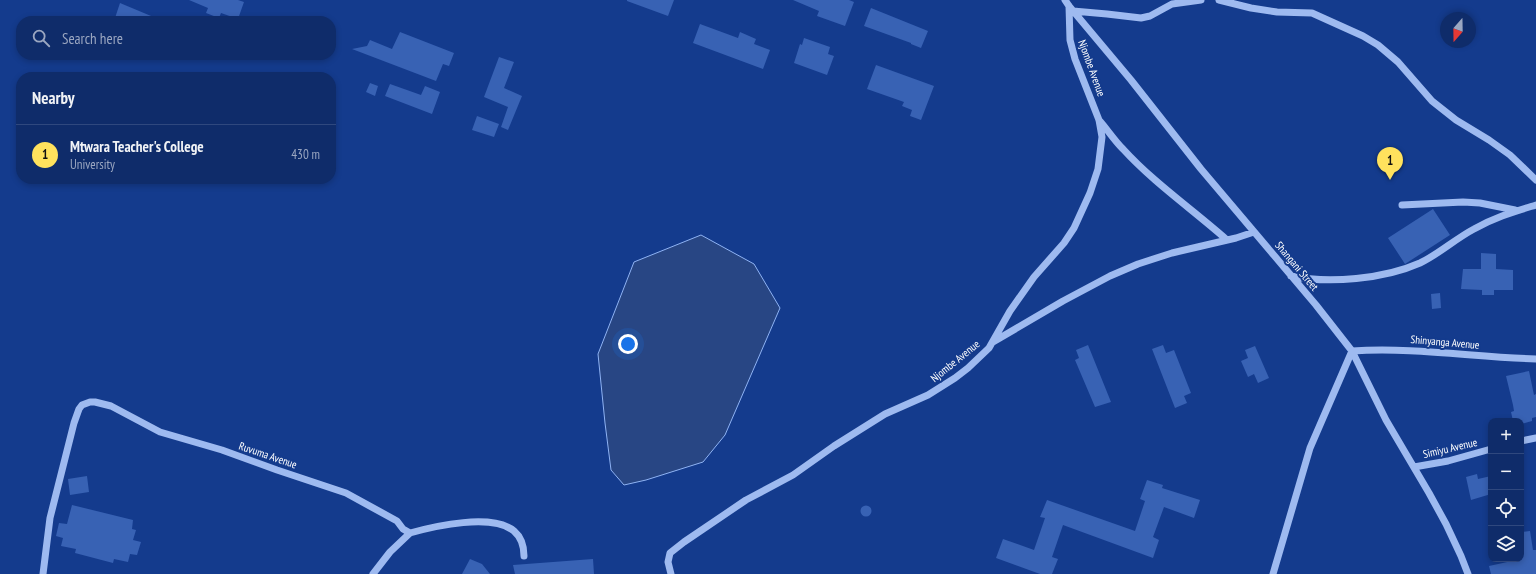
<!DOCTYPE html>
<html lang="en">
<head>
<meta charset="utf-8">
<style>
  :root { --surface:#0f2c6a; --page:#1d3872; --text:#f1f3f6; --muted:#9ba7c1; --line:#2f487e; --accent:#ffe25d }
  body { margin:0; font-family:"PT Sans Narrow",sans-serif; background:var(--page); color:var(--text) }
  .controls { position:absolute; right:12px; bottom:12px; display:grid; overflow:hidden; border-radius:8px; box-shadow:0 2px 6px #0003 }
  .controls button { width:36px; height:36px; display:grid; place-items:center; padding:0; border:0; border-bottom:1px solid var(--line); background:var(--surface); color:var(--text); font:20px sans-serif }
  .compass { position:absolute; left:1440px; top:12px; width:36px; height:36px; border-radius:50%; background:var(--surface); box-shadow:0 2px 6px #0003; rotate:200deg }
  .you { position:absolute; left:628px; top:344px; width:14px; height:14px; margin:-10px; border:3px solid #fff; border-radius:50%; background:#1a73e8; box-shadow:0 0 0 6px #1a73e833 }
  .badge { display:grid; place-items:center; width:26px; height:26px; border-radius:50%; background:var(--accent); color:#111; font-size:13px; font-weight:700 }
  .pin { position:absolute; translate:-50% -33px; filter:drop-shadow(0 1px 2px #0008) }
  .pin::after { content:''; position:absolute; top:21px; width:14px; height:12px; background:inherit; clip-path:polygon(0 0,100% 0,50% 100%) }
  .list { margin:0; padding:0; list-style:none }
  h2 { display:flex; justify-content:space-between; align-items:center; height:52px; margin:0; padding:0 16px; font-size:17px }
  h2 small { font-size:13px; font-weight:400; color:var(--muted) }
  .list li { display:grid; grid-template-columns:26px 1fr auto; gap:12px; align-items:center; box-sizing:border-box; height:60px; padding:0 16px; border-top:1px solid var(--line) }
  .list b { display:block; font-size:15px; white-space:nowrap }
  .list p { margin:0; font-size:13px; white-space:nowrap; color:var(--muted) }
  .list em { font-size:13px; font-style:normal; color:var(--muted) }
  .icon { flex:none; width:22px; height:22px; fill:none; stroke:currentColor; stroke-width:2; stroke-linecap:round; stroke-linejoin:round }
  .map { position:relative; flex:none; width:1536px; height:574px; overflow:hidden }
  .search { position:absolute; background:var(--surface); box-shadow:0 2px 6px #0003; left:16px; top:16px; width:320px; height:44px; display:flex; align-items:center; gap:10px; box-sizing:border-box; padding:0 14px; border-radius:16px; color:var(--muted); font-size:15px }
  .panel { position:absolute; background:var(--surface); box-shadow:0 2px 6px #0003; left:16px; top:72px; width:320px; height:112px; border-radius:16px }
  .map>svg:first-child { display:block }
  .water { fill:#284684; stroke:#8fb3f4 }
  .building { fill:#3862b4 }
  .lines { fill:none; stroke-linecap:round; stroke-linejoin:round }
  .minor { stroke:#9ebaf0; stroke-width:7 }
  .labels { text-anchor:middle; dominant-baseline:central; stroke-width:4; stroke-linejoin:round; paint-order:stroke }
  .street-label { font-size:11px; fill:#fff; stroke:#143b8d }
</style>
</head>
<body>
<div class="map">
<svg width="1536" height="574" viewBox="0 0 1536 574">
  <rect width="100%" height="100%" fill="#143b8d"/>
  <path class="water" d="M701,235L754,264L780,308L725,435L703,462L646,480L624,485L611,470L605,423L598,354L634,262Z"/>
  <path class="building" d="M189,0H238L244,2L238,19L221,13L219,18L206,13L208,8Z
    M627,0H674L668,16L627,1Z
    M793,0H849L854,2L845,26L817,16L819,11Z
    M120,3L163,21H114Z
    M871,8L928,31L921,48L911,44V43L864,26Z
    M700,24L738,38L740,32L756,39L754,44L770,50L763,69L693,43Z
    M400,32L454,53L449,66L443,64L436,81L352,49L367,46L370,40L392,49Z
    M804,38L830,47L828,54L834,56L827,75L794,63L800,44L802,45Z
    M499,57L514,62L504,88L522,96L508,130L501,127L508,107L484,97Z
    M876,65L934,86L921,120L910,116L912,110L902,106L904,102L867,89Z
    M370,83L378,86L375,96L366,92Z
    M390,84L421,95L425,86L440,92L432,114L385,96Z
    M477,116L499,124L494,137L472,130Z
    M1433,209L1450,235L1405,264L1388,238Z
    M1481,253L1496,254V269L1513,270V290H1494V295H1482V290L1461,289L1463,269H1481Z
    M1440,293L1441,308L1432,309L1431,294Z
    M1088,345L1111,402L1095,407L1075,360L1079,358L1076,350Z
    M1163,345L1166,353L1174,350L1191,393L1184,396L1187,403L1175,408L1152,349Z
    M1255,346L1269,378L1258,383L1254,374L1248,377L1241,361L1248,358L1245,350Z
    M1529,371L1534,395L1536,394V417L1532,418V421L1521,424V421H1513L1511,412L1514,411L1513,405L1506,376Z
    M1477,474L1478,479L1491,476V494L1471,500L1466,477Z
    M87,476L89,492L70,495L68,479Z
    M1147,480L1163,485L1162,488L1200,500L1194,518L1164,507L1153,537L1159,540L1153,558L1063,525L1052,557L1058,559L1052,574H1040L996,558L1003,539L1034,550L1045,518L1040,517L1047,500L1135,531L1145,501L1140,499Z
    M72,505L133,520L132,529L136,530L133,540L141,542L137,555L130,554L128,562L114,559L113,563L75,553L76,549L61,546L63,538L56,536L59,523L67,524Z
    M860.5 511a5.5 5.5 0 1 1 11 0a5.5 5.5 0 1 1-11 0Z
    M1530,531L1533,550H1536V574H1491L1489,566L1521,559V532Z
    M470,559L482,564L490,574H462Z
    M593,559L594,574H515L513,565Z"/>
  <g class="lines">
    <path class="minor" d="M1065,0L1069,6L1131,80L1201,169L1316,305L1352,351L1386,420L1429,493L1446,524L1461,556L1468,574
      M1219,0L1251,8L1277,12L1312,13L1363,36L1378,45L1398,62L1432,101L1456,120L1489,140L1510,155L1536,180
      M1073,11L1107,14L1141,18L1150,16L1172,4L1201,0
      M1099,120C1107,129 1114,140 1123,149C1154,183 1192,209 1227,240
      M1402,205L1463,202L1480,203L1515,210
      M1291,276C1329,284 1384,279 1420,263C1439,254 1455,239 1474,229C1495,217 1513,212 1536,205
      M993,342L1063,301L1110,276L1138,264L1172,253L1236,238L1254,232
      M1352,351C1413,347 1474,357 1536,359
      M1521,441L1536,438
      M1414,467L1448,461L1491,449
      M43,574L50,518L74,423L79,409L82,405L90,402H95L111,406L160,432L222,450L277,470L346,493L397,521L403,529L410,533C435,526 492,513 514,531C521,537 524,547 524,556
      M373,574L390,552L410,533
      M671,574L668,562L670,553L684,542L746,500L793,475L834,446L885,414L928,395L955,378L968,368L989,348L1010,311L1034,277L1064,243L1074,228L1090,193L1098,169L1102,137L1099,120L1075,59L1070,40L1069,6
      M1273,574L1310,448L1352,351"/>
  </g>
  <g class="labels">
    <g class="street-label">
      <text transform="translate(1092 68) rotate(70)">Njombe Avenue</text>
      <text transform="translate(1297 266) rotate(50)">Shangani Street</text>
      <text transform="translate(1445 342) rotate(5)">Shinyanga Avenue</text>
      <text transform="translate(955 361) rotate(-39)">Njombe Avenue</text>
      <text transform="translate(1450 448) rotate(-13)">Simiyu Avenue</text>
      <text transform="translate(268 455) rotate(19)">Ruvuma Avenue</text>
    </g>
  </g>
</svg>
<div class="controls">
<button>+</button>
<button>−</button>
<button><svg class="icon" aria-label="locate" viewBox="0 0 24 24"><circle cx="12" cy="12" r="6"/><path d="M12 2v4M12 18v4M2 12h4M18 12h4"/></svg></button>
<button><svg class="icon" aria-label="layers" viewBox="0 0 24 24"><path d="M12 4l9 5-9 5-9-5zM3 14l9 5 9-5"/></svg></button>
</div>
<svg class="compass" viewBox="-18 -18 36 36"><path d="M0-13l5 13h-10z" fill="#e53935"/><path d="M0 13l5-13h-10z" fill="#9ba7c1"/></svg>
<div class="you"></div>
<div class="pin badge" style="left:1390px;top:180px">1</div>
<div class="search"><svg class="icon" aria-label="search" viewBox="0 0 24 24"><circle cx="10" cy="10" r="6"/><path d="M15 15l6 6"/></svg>Search here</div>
<section class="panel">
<h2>Nearby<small></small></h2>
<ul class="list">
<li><span class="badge">1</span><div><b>Mtwara Teacher's College</b><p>University</p></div><em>430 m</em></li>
</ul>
</section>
</div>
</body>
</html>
